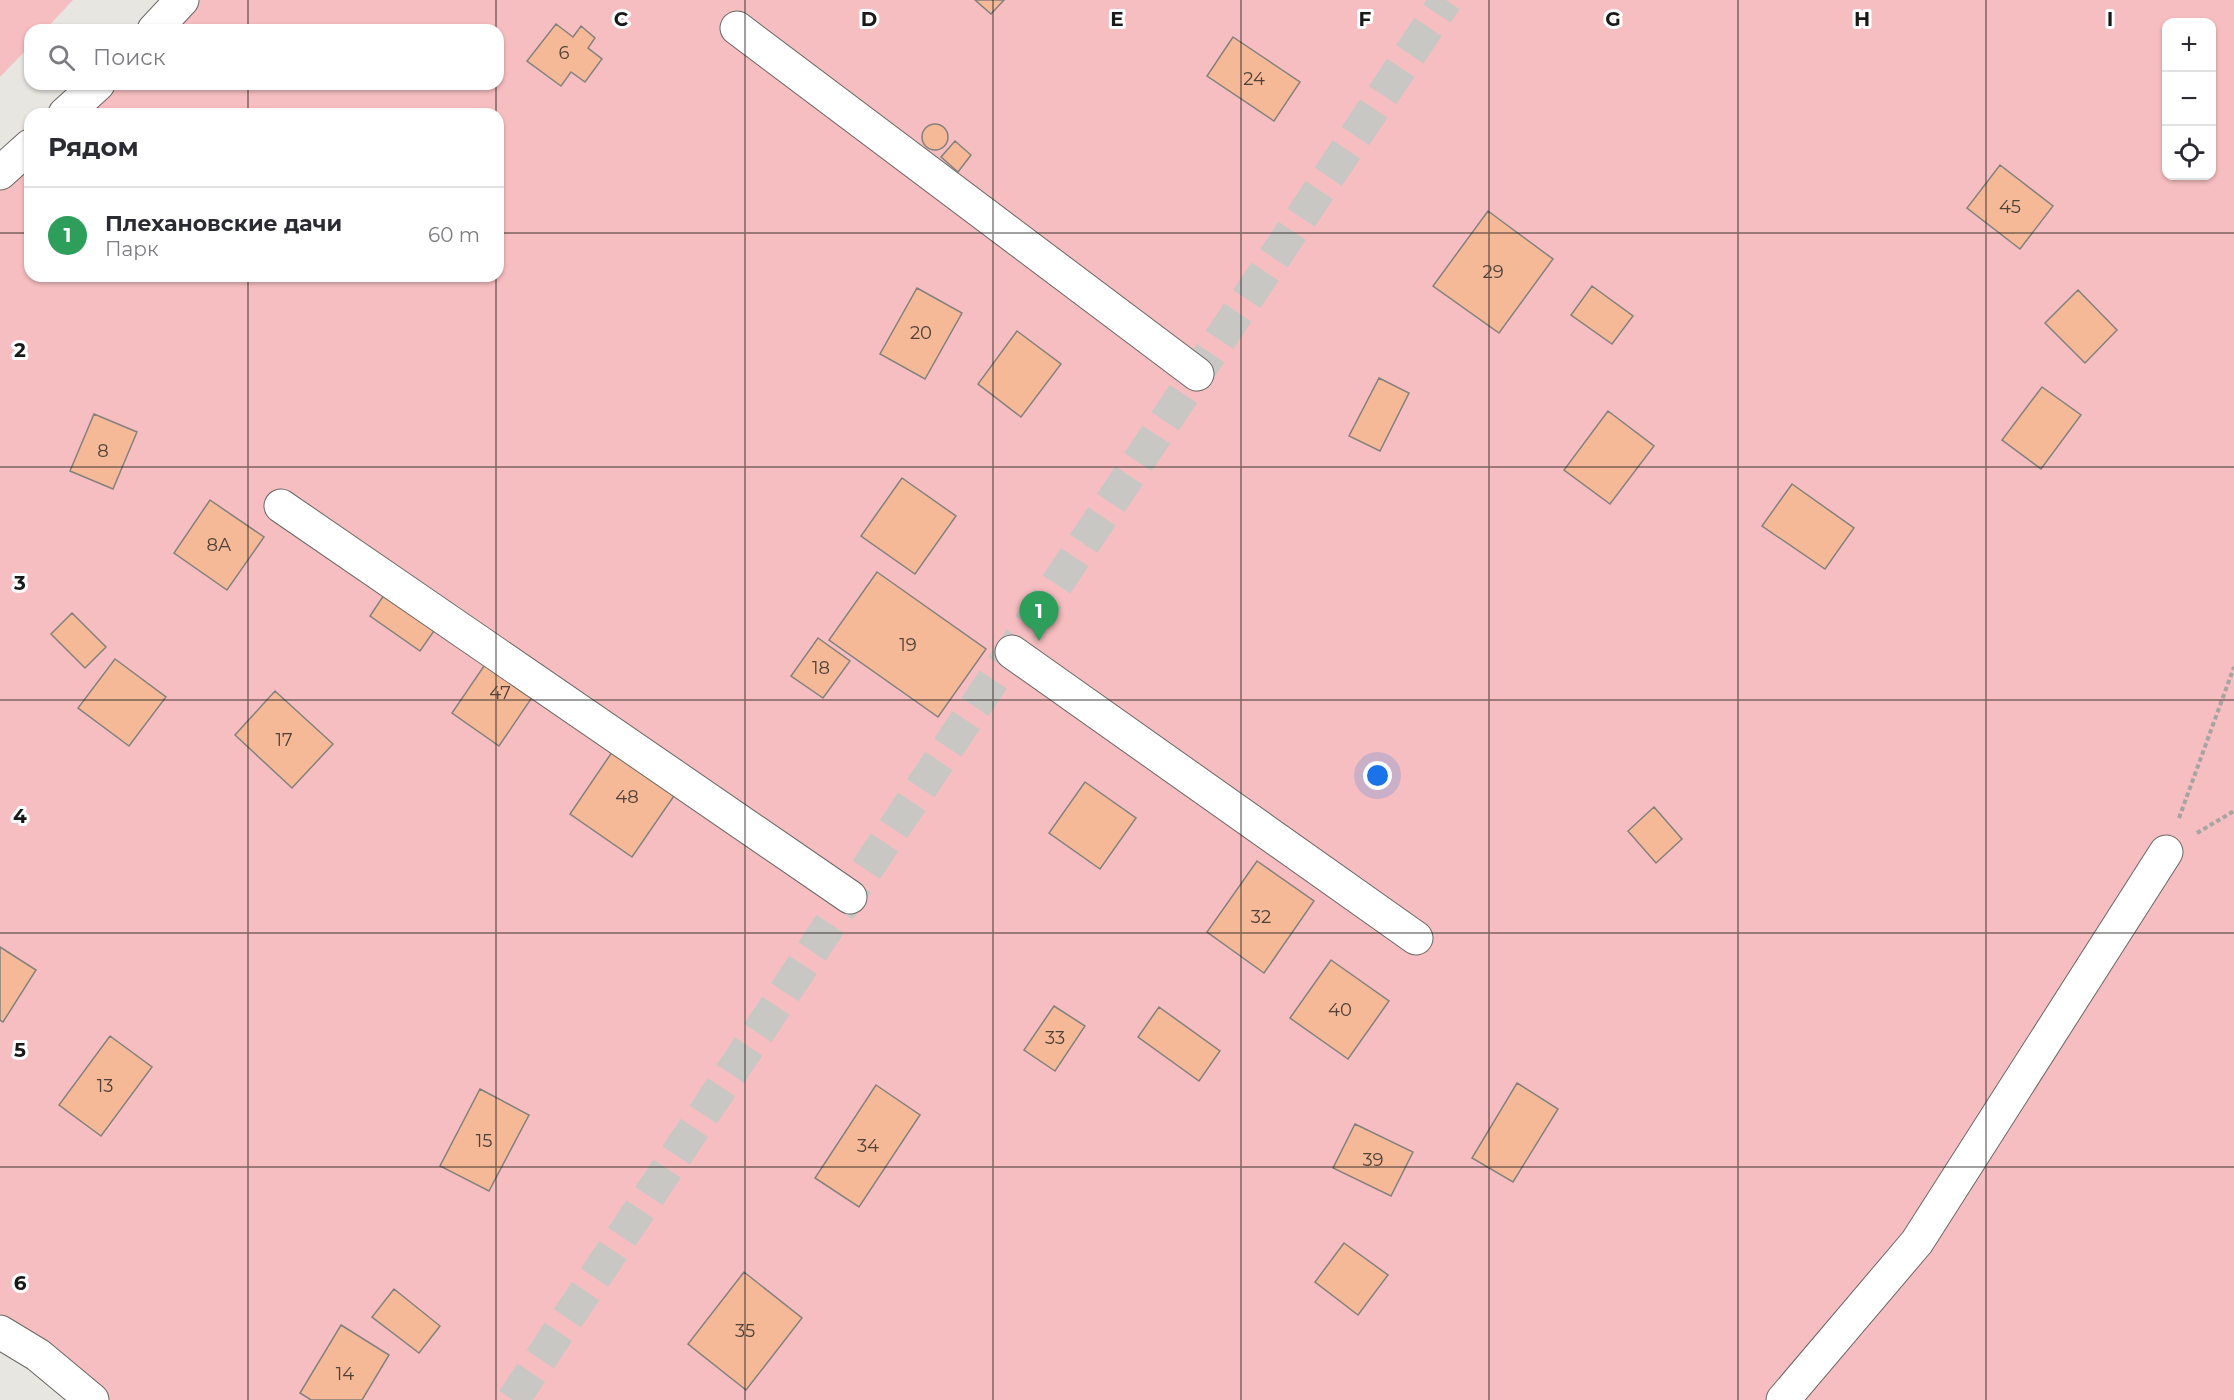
<!DOCTYPE html>
<html lang="ru">
<head>
<meta charset="utf-8">
<style>
  :root { --surface:#fff; --page:#f2f2f3; --text:#2b2b33; --muted:#7c7c81; --line:#e1e1e2; --accent:#b45309 }
  body { margin:0; font-family:Montserrat,sans-serif; background:var(--page); color:var(--text) }
  .controls { position:absolute; right:18px; top:18px; display:grid; overflow:hidden; border-radius:12px; box-shadow:0 2px 4px #0004 }
  .controls button { width:54px; height:54px; display:grid; place-items:center; padding:0; border:0; border-bottom:2px solid var(--line); background:var(--surface); color:var(--text); font:30px sans-serif }
  .you { position:absolute; left:1378px; top:776px; width:21px; height:21px; margin:-15px; border:4px solid #fff; border-radius:50%; background:#1a73e8; box-shadow:0 0 0 9px #1a73e833 }
  .badge { display:grid; place-items:center; width:39px; height:39px; border-radius:50%; background:var(--accent); color:#fff; font-size:20px; font-weight:700 }
  .pin { position:absolute; translate:-50% -50px; filter:drop-shadow(0 2px 3px #0008) }
  .pin::after { content:''; position:absolute; top:32px; width:21px; height:18px; background:inherit; clip-path:polygon(0 0,100% 0,50% 100%) }
  .list { margin:0; padding:0; list-style:none }
  h2 { display:flex; justify-content:space-between; align-items:center; height:78px; margin:0; padding:0 24px; font-size:26px }
  h2 small { font-size:20px; font-weight:400; color:var(--muted) }
  .list li { display:grid; grid-template-columns:39px 1fr auto; gap:18px; align-items:center; box-sizing:border-box; height:96px; padding:0 24px; border-top:2px solid var(--line) }
  .list b { display:block; font-size:22px; white-space:nowrap }
  .list p { margin:0; font-size:20px; white-space:nowrap; color:var(--muted) }
  .list em { font-size:20px; font-style:normal; color:var(--muted) }
  .icon { flex:none; width:33px; height:33px; fill:none; stroke:currentColor; stroke-width:2; stroke-linecap:round; stroke-linejoin:round }
  .map { position:relative; flex:none; width:2234px; height:1400px; overflow:hidden }
  .search { position:absolute; background:var(--surface); box-shadow:0 2px 4px #0004; left:24px; top:24px; width:480px; height:66px; display:flex; align-items:center; gap:15px; box-sizing:border-box; padding:0 21px; border-radius:18px; color:var(--muted); font-size:22px }
  .panel { position:absolute; background:var(--surface); box-shadow:0 2px 4px #0004; left:24px; top:108px; width:480px; height:174px; border-radius:18px }
  .map>svg:first-child { display:block }
  .green { fill:#f7bec1; fill-rule:evenodd }
  .building { fill:#f5b998; stroke:#84807d; stroke-width:1.5 }
  .lines { fill:none; stroke-linecap:round; stroke-linejoin:round }
  .minor-tunnel { stroke:#c9c7c3; stroke-width:33; stroke-dasharray:33 16; stroke-linecap:butt }
  .minor-casing { stroke:#696763; stroke-width:35 }
  .path { stroke:#a5a4a0; stroke-width:4; stroke-dasharray:4.5 3; stroke-linecap:butt }
  .minor { stroke:#fff; stroke-width:33 }
  .grid { fill:none; stroke:#191917; stroke-width:1.5; stroke-opacity:0.55 }
  .labels { text-anchor:middle; dominant-baseline:central; stroke-width:6; stroke-linejoin:round; paint-order:stroke }
  .number-label { font-size:18px; fill:#504137 }
  .grid-label { font-size:20px; text-anchor:middle; font-weight:bold; fill:#191917; stroke:#fff; stroke-width:6; stroke-linejoin:round; paint-order:stroke }
</style>
</head>
<body>
<div class="map">
<svg width="2234" height="1400" viewBox="0 0 2234 1400">
  <rect width="100%" height="100%" fill="#e8e6e1"/>
  <path class="green" d="M0,0H73L45,30H30V46L0,77Z
    M182,0H2234V1400H110L0,1332V173L30,146V276H498V114H65L98,84H498V30H154ZM2166,22H2212V176H2166Z"/>
  <path class="building" d="M975,0H1004L991,14Z
    M556,24L573,37L581,26L595,38L588,48L602,59L585,82L571,72L561,86L527,61Z
    M1233,37L1300,82L1274,121L1207,76Z
    M922 137a13 13 0 1 1 26 0a13 13 0 1 1-26 0Z
    M955,141L971,155L958,172L941,157Z
    M2000,165L2053,206L2020,249L1967,208Z
    M1488,211L1553,259L1499,333L1433,286Z
    M1592,286L1633,316L1612,344L1571,315Z
    M917,288L962,313L925,379L880,354Z
    M2078,290L2117,330L2085,363L2045,323Z
    M1017,331L1061,364L1021,417L978,384Z
    M1379,378L1409,393L1380,451L1349,436Z
    M2042,387L2081,415L2041,469L2002,440Z
    M1608,411L1654,446L1610,504L1564,470Z
    M94,414L137,432L113,489L70,471Z
    M902,478L956,516L915,574L861,536Z
    M1792,484L1854,528L1825,569L1762,526Z
    M210,500L264,537L227,590L174,553Z
    M877,572L986,649L938,717L829,640Z
    M390,586L441,621L420,651L370,616Z
    M72,613L106,647L85,668L51,634Z
    M818,638L850,661L823,698L791,676Z
    M501,641L548,674L499,746L452,713Z
    M115,659L166,697L129,746L78,708Z
    M275,691L333,744L292,788L235,735Z
    M623,736L685,780L632,857L570,814Z
    M1085,782L1136,818L1100,869L1049,833Z
    M1654,807L1682,839L1656,863L1628,831Z
    M1257,861L1314,901L1264,973L1207,932Z
    M0,947L36,970L3,1022L0,1020Z
    M1331,960L1389,1001L1348,1059L1290,1018Z
    M1054,1006L1085,1026L1055,1071L1024,1050Z
    M1159,1007L1220,1051L1199,1081L1138,1037Z
    M110,1036L152,1067L101,1136L59,1105Z
    M1517,1083L1558,1109L1513,1182L1472,1158Z
    M876,1085L920,1115L859,1207L815,1178Z
    M480,1089L529,1115L489,1191L440,1166Z
    M1355,1124L1413,1152L1391,1196L1333,1168Z
    M1344,1243L1388,1275L1358,1315L1315,1282Z
    M744,1272L802,1318L746,1390L688,1344Z
    M394,1289L440,1326L419,1353L372,1317Z
    M341,1325L389,1355L362,1400H311L300,1393Z"/>
  <g class="lines">
    <path class="minor-tunnel" d="M513,1400L1446,0"/>
    <g class="minor-casing">
      <path id="minor" d="M737,28L1197,374
        M154,30L182,0
        M65,114L98,84
        M0,173L30,146
        M281,506L850,897
        M1012,652L1416,938
        M0,1332L38,1355L92,1400
        M1783,1400L1917,1242L2166,852"/>
    </g>
    <path class="path" d="M2179,818L2234,667
      M2197,833L2234,811"/>
    <use href="#minor" class="minor"/>
  </g>
  <path class="grid" d="M248,0V30M496,0V30M745,0V1400M993,0V1400M1241,0V1400M1489,0V1400M1738,0V1400M1986,0V1400M248,84V114M496,84V114M0,233H30M498,233H2234M248,276V1400M496,276V1400M0,467H2234M0,700H2234M0,933H2234M0,1167H2234"/>
  <g class="labels">
    <g class="number-label">
      <text x="564" y="53">6</text>
      <text x="1254" y="79">24</text>
      <text x="2010" y="207">45</text>
      <text x="1493" y="272">29</text>
      <text x="921" y="333">20</text>
      <text x="103" y="451">8</text>
      <text x="219" y="545">8А</text>
      <text x="908" y="645">19</text>
      <text x="821" y="668">18</text>
      <text x="500" y="693">47</text>
      <text x="284" y="740">17</text>
      <text x="627" y="797">48</text>
      <text x="1261" y="917">32</text>
      <text x="1340" y="1010">40</text>
      <text x="1055" y="1038">33</text>
      <text x="105" y="1086">13</text>
      <text x="484" y="1141">15</text>
      <text x="868" y="1146">34</text>
      <text x="1373" y="1160">39</text>
      <text x="745" y="1331">35</text>
      <text x="345" y="1374">14</text>
    </g>
  </g>
  <g class="grid-label">
    <text x="621" y="26">C</text>
    <text x="869" y="26">D</text>
    <text x="1117" y="26">E</text>
    <text x="1365" y="26">F</text>
    <text x="1613" y="26">G</text>
    <text x="1862" y="26">H</text>
    <text x="2110" y="26">I</text>
    <text x="20" y="357">2</text>
    <text x="20" y="590">3</text>
    <text x="20" y="823">4</text>
    <text x="20" y="1057">5</text>
    <text x="20" y="1290">6</text>
  </g>
</svg>
<div class="controls">
<button>+</button>
<button>−</button>
<button><svg class="icon" aria-label="locate" viewBox="0 0 24 24"><circle cx="12" cy="12" r="6"/><path d="M12 2v4M12 18v4M2 12h4M18 12h4"/></svg></button>
</div>
<div class="you"></div>
<div class="pin badge" style="left:1039px;top:641px;background:#2e9e5b">1</div>
<div class="search"><svg class="icon" aria-label="search" viewBox="0 0 24 24"><circle cx="10" cy="10" r="6"/><path d="M15 15l6 6"/></svg>Поиск</div>
<section class="panel">
<h2>Рядом<small></small></h2>
<ul class="list">
<li><span class="badge" style="background:#2e9e5b">1</span><div><b>Плехановские дачи</b><p>Парк</p></div><em>60 m</em></li>
</ul>
</section>
</div>
</body>
</html>
